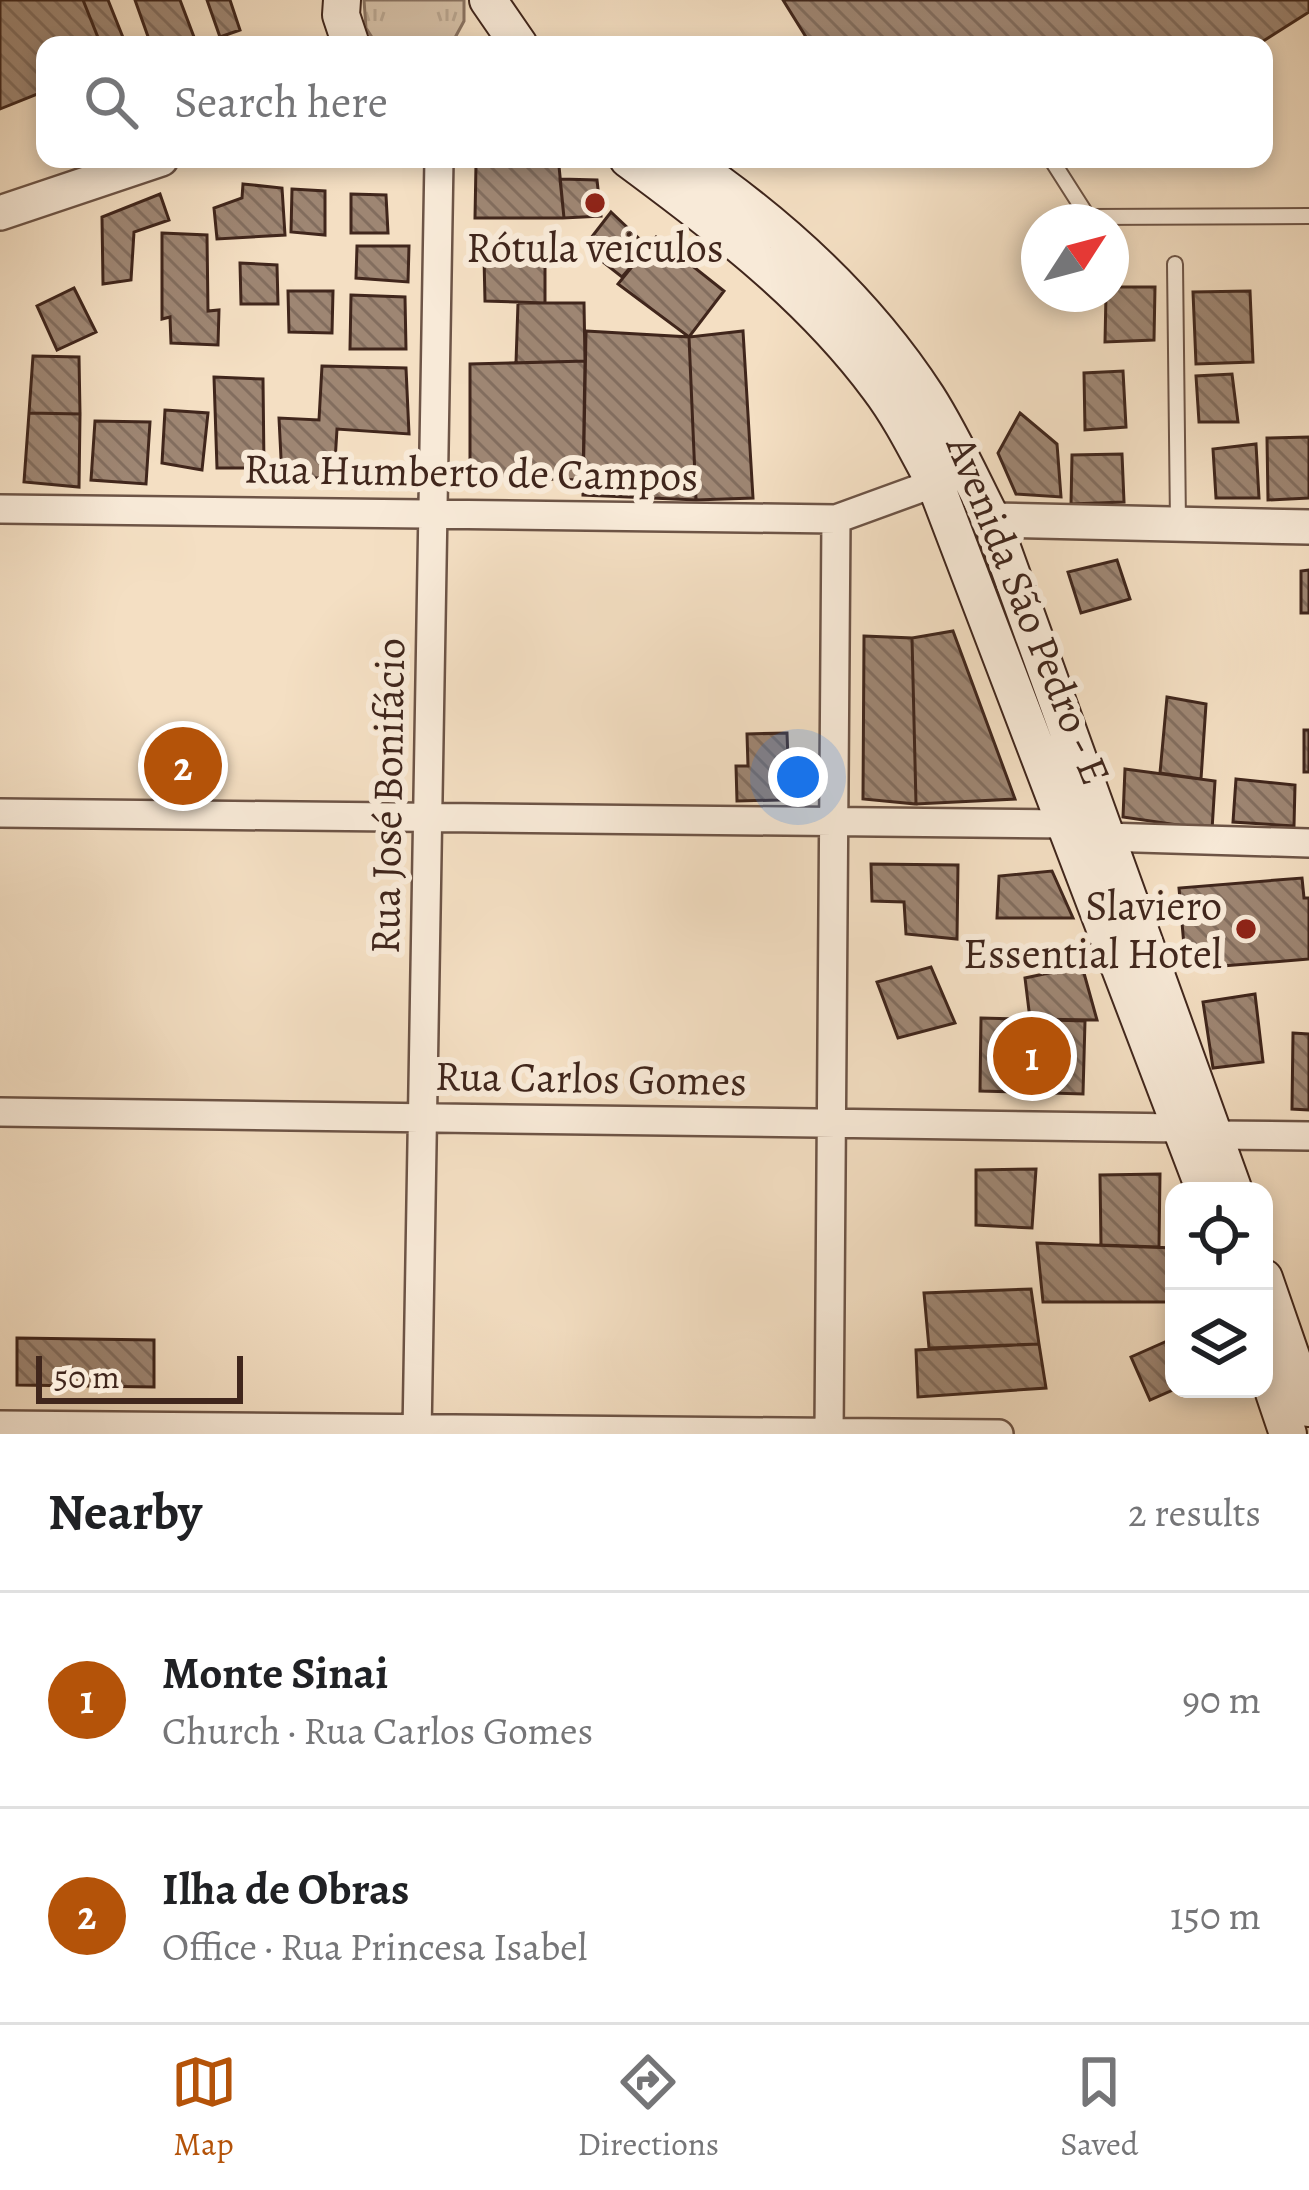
<!DOCTYPE html>
<html lang="en">
<head>
<meta charset="utf-8">
<style>
  :root { --surface:#fff; --page:#f2f2f2; --text:#202124; --muted:#757577; --line:#e0e0e0; --accent:#b45309 }
  body { margin:0; font-family:Alegreya,serif; background:var(--page); color:var(--text) }
  .controls { position:absolute; right:36px; bottom:36px; display:grid; overflow:hidden; border-radius:24px; box-shadow:0 6px 18px #0003 }
  .controls button { width:108px; height:108px; display:grid; place-items:center; padding:0; border:0; border-bottom:3px solid var(--line); background:var(--surface); color:var(--text); font:60px sans-serif }
  .compass { position:absolute; left:1021px; top:204px; width:108px; height:108px; border-radius:50%; background:var(--surface); box-shadow:0 6px 18px #0003; rotate:54deg }
  .scale { position:absolute; left:36px; bottom:30px; width:207px; box-sizing:border-box; padding-left:12px; border:6px solid #40261c; border-top:0; font-size:33px; line-height:42px; white-space:nowrap; color:#40261c; -webkit-text-stroke:9px #f8ead8; paint-order:stroke }
  .you { position:absolute; left:798px; top:777px; width:42px; height:42px; margin:-30px; border:9px solid #fff; border-radius:50%; background:#1a73e8; box-shadow:0 0 0 18px #1a73e833 }
  .badge { display:grid; place-items:center; width:78px; height:78px; border-radius:50%; background:var(--accent); color:#fff; font-size:39px; font-weight:700 }
  .pin { position:absolute; translate:-50% -50%; border:6px solid #fff; box-shadow:0 3px 12px #0006 }
  .list { margin:0; padding:0; list-style:none }
  h2 { display:flex; justify-content:space-between; align-items:center; height:156px; margin:0; padding:0 48px; font-size:51px }
  h2 small { font-size:39px; font-weight:400; color:var(--muted) }
  .list li { display:grid; grid-template-columns:78px 1fr auto; gap:36px; align-items:center; box-sizing:border-box; height:216px; padding:0 48px; border-top:3px solid var(--line) }
  .list b { display:block; font-size:45px; white-space:nowrap }
  .list p { margin:0; font-size:39px; white-space:nowrap; color:var(--muted) }
  .list em { font-size:39px; font-style:normal; color:var(--muted) }
  .icon { flex:none; width:66px; height:66px; fill:none; stroke:currentColor; stroke-width:2; stroke-linecap:round; stroke-linejoin:round }
  .map { position:relative; flex:none; width:1309px; height:1434px; overflow:hidden }
  .search { position:absolute; background:var(--surface); box-shadow:0 6px 18px #0003; left:36px; right:36px; top:36px; height:132px; display:flex; align-items:center; gap:30px; box-sizing:border-box; padding:0 42px; border-radius:24px; color:var(--muted); font-size:45px }
  .sheet { height:588px; background:var(--surface) }
  nav { display:flex; justify-content:space-around; align-items:center; box-sizing:border-box; height:168px; border-top:3px solid var(--line); background:var(--surface); font-size:33px; color:var(--muted) }
  nav a { display:grid; justify-items:center; gap:6px }
  nav .on { color:var(--accent) }
  .map>svg:first-child { display:block }
  .grass { fill:url(#grass-tufts); stroke:#8a7362; stroke-width:3 }
  .building { fill:url(#building-back-hatch); stroke:#40261c; stroke-width:3 }
  .lines { fill:none; stroke-linecap:round; stroke-linejoin:round }
  .service-casing { stroke:#6d5446; stroke-width:18 }
  .minor-casing { stroke:#6d5446; stroke-width:32 }
  .tertiary-casing { stroke:#6d5446; stroke-width:38 }
  .secondary-casing { stroke:#40261c; stroke-width:40 }
  .service { stroke:#f8ead8; stroke-width:14 }
  .minor { stroke:#f8ead8; stroke-width:27 }
  .tertiary { stroke:#f8ead8; stroke-width:33 }
  .secondary { stroke:#f8ead8; stroke-width:36 }
  .poi-dot { fill:#8f2418; stroke:#f8ead8; stroke-width:4.5 }
  .labels { text-anchor:middle; dominant-baseline:central; stroke-width:12; stroke-linejoin:round; paint-order:stroke }
  .poi-label { font-size:42px; fill:#40261c; stroke:#f8ead8 }
  .street-label { font-size:42px; fill:#40261c; stroke:#f8ead8 }
</style>
</head>
<body>
<div class="map">
<svg width="1309" height="1434" viewBox="0 0 1309 1434">
  <defs>
    <pattern id="grass-tufts" width="24" height="20" patternUnits="userSpaceOnUse" patternTransform="scale(3)"><rect width="24" height="20" fill="#d5c0a7"/><path d="M3 7l-1-3M5 7V3M7 7l1-3M15 17l-1-3M17 17v-4M19 17l1-3" fill="none" stroke="#b8a58f"/></pattern>
    <pattern id="building-back-hatch" width="6" height="6" patternUnits="userSpaceOnUse" patternTransform="scale(3)"><rect width="6" height="6" fill="#9e8673"/><path d="M-1 5l2 2M0 0l6 6M5-1l2 2" fill="none" stroke="#826d5e"/></pattern>
  </defs>
  <rect width="100%" height="100%" fill="#f4dfc3"/>
  <filter id="stains"><feTurbulence type="fractalNoise" baseFrequency=".00167" numOctaves="4"/><feColorMatrix values="0 0 0 0 .2 0 0 0 0 .09 0 0 0 0 .02 0 0 0 .5 -.17"/></filter>
  <radialGradient id="worn" r=".72"><stop offset=".6" stop-color="#630" stop-opacity="0"/><stop offset="1" stop-color="#630" stop-opacity=".3"/></radialGradient>
  <path class="grass" d="M364,0H464V21L451,45H377L366,28Z"/>
  <path class="building" d="M0,0H83L101,45H45V91L0,109Z
    M83,0H108L126,45H101Z
    M135,0H180L197,45H151Z
    M207,0H230L240,30L220,37Z
    M783,0H1309V12L1257,45H811Z
    M476,159H522L523,165L476,164Z
    M476,164L559,166L564,218H475Z
    M560,179L597,180L601,216L564,218Z
    M243,184L282,188L285,235L217,239L214,208L242,198Z
    M292,189L325,191V235L291,232Z
    M160,194L169,220L134,232L131,280L103,284L102,217Z
    M351,194L386,195L388,233H351Z
    M611,212L648,247L622,277L584,247Z
    M162,233L207,235L208,311L219,310L218,345L171,343L170,317L162,319Z
    M656,237L724,291L689,337L618,284Z
    M357,246H409L408,282L356,278Z
    M484,257L545,259V303L485,301Z
    M240,263L277,265L278,304H241Z
    M1111,287H1155L1154,340L1105,342L1106,294H1111Z
    M74,288L96,332L57,350L37,306Z
    M288,291H333L332,333L289,332Z
    M1250,291L1253,362L1196,364L1193,292Z
    M351,295L405,297L406,349H350Z
    M518,303H584L585,361L516,363Z
    M586,331L689,337L696,500L583,495Z
    M743,331L753,498L696,500L689,337Z
    M33,356L79,357L80,414L29,413Z
    M585,361L583,480L470,477V364Z
    M322,366L406,368L409,434L337,429L334,478H282L279,418L319,420Z
    M1123,371L1126,427L1085,430L1084,373Z
    M1232,374L1238,422H1199L1196,376Z
    M214,377L263,379L264,468H217Z
    M165,410L208,413L202,470L162,463Z
    M29,413L80,414L79,487L24,482Z
    M1020,413L1057,444L1061,497L1016,494L998,453Z
    M95,421L150,422L146,484L91,480Z
    M1309,437V498L1268,500L1267,438Z
    M1256,444L1259,498H1216L1213,449Z
    M1122,454L1124,502L1071,504L1072,455Z
    M1117,560L1130,599L1081,613L1068,572Z
    M1309,570V613H1301V571Z
    M953,631L1015,799L916,804L912,638Z
    M864,636L912,638L916,804L863,799Z
    M1167,697L1206,704L1201,779L1160,773Z
    M1304,730H1309V772H1304Z
    M787,733L788,759L779,762L780,800L737,801L736,766H748L747,734Z
    M1125,769L1215,781L1212,830L1123,817Z
    M1236,779L1295,785L1294,826L1233,822Z
    M871,864L958,865L957,939L906,934L904,902L872,901Z
    M1052,871L1073,918H997L999,876Z
    M1302,878L1304,898H1309V959L1186,969L1179,888Z
    M1082,966L1097,1020L1030,1019L1025,978Z
    M931,967L955,1023L898,1038L877,982Z
    M1255,994L1263,1062L1213,1068L1203,1002Z
    M981,1018L1085,1021L1083,1094L980,1091Z
    M1293,1033L1309,1034V1110L1292,1109Z
    M1036,1169L1032,1228L976,1225V1170Z
    M1160,1174L1159,1247L1101,1245L1100,1175Z
    M1037,1243L1174,1248V1302H1043Z
    M1031,1289L1039,1344L929,1348L924,1293Z
    M17,1338L154,1340V1387L17,1385Z
    M1174,1338L1175,1389L1150,1400L1131,1357Z
    M1039,1344L1046,1388L918,1397L916,1350Z"/>
  <g class="lines">
    <g class="service-casing">
      <path id="service" d="M1051,159L1088,217L1309,216
        M1175,264L1178,523"/>
    </g>
    <g class="minor-casing">
      <path id="minor" d="M0,509L836,519L935,483
        M0,813L1067,824
        M1104,837L1309,843
        M0,1112L1181,1128
        M1213,1135L1309,1136
        M0,1425L999,1434
        M417,1434L439,159
        M829,1434L836,519"/>
    </g>
    <g class="tertiary-casing">
      <path id="tertiary" d="M0,213L161,159
        M992,520L1309,527"/>
    </g>
    <g class="secondary-casing">
      <path id="secondary" d="M342,0L341,15L351,45
        M488,0L519,45
        M628,159C720,227 810,295 879,388C901,417 917,450 935,483L1205,1191
        M684,159C780,224 864,300 927,397C952,436 971,479 992,520L1234,1191
        M1264,1278L1309,1408
        M1264,1363L1288,1434"/>
    </g>
    <use href="#service" class="service"/>
    <use href="#minor" class="minor"/>
    <use href="#tertiary" class="tertiary"/>
    <use href="#secondary" class="secondary"/>
  </g>
  <g class="poi-dot">
    <circle cx="595" cy="203" r="12"/>
    <circle cx="1246" cy="929" r="12"/>
  </g>
  <g class="labels">
    <g class="poi-label">
      <text x="595" y="247">Rótula veiculos</text>
      <text x="1222" y="905" text-anchor="end">Slaviero<tspan x="1222" dy="48">Essential Hotel</tspan></text>
    </g>
    <g class="street-label">
      <text transform="translate(471 472) rotate(1)">Rua Humberto de Campos</text>
      <text transform="translate(1029 610) rotate(68)">Avenida São Pedro - E</text>
      <text transform="translate(387 796) rotate(-89)">Rua José Bonifácio</text>
      <text transform="translate(591 1078) rotate(1)">Rua Carlos Gomes</text>
    </g>
  </g>
  <rect width="100%" height="100%" filter="url(#stains)"/>
  <rect width="100%" height="100%" fill="url(#worn)"/>
</svg>
<div class="controls">
<button><svg class="icon" aria-label="locate" viewBox="0 0 24 24"><circle cx="12" cy="12" r="6"/><path d="M12 2v4M12 18v4M2 12h4M18 12h4"/></svg></button>
<button><svg class="icon" aria-label="layers" viewBox="0 0 24 24"><path d="M12 4l9 5-9 5-9-5zM3 14l9 5 9-5"/></svg></button>
</div>
<svg class="compass" viewBox="-18 -18 36 36"><path d="M0-13l5 13h-10z" fill="#e53935"/><path d="M0 13l5-13h-10z" fill="#757577"/></svg>
<div class="scale">50 m</div>
<div class="you"></div>
<div class="pin badge" style="left:1032px;top:1056px">1</div>
<div class="pin badge" style="left:183px;top:766px">2</div>
<div class="search"><svg class="icon" aria-label="search" viewBox="0 0 24 24"><circle cx="10" cy="10" r="6"/><path d="M15 15l6 6"/></svg>Search here</div>
</div>
<section class="sheet">
<h2>Nearby<small>2 results</small></h2>
<ul class="list">
<li><span class="badge">1</span><div><b>Monte Sinai</b><p>Church · Rua Carlos Gomes</p></div><em>90 m</em></li>
<li><span class="badge">2</span><div><b>Ilha de Obras</b><p>Office · Rua Princesa Isabel</p></div><em>150 m</em></li>
</ul>
</section>
<nav>
<a class="on"><svg class="icon" aria-label="map" viewBox="0 0 24 24"><path d="M3 6l6-2 6 2 6-2v14l-6 2-6-2-6 2zM9 4v14M15 6v14"/></svg>Map</a>
<a><svg class="icon" aria-label="directions" viewBox="0 0 24 24"><path d="M12 3l9 9-9 9-9-9zM9 14v-3h6M13 9l2 2-2 2"/></svg>Directions</a>
<a><svg class="icon" aria-label="saved" viewBox="0 0 24 24"><path d="M7 4h10v16l-5-4-5 4z"/></svg>Saved</a>
</nav>
</body>
</html>
